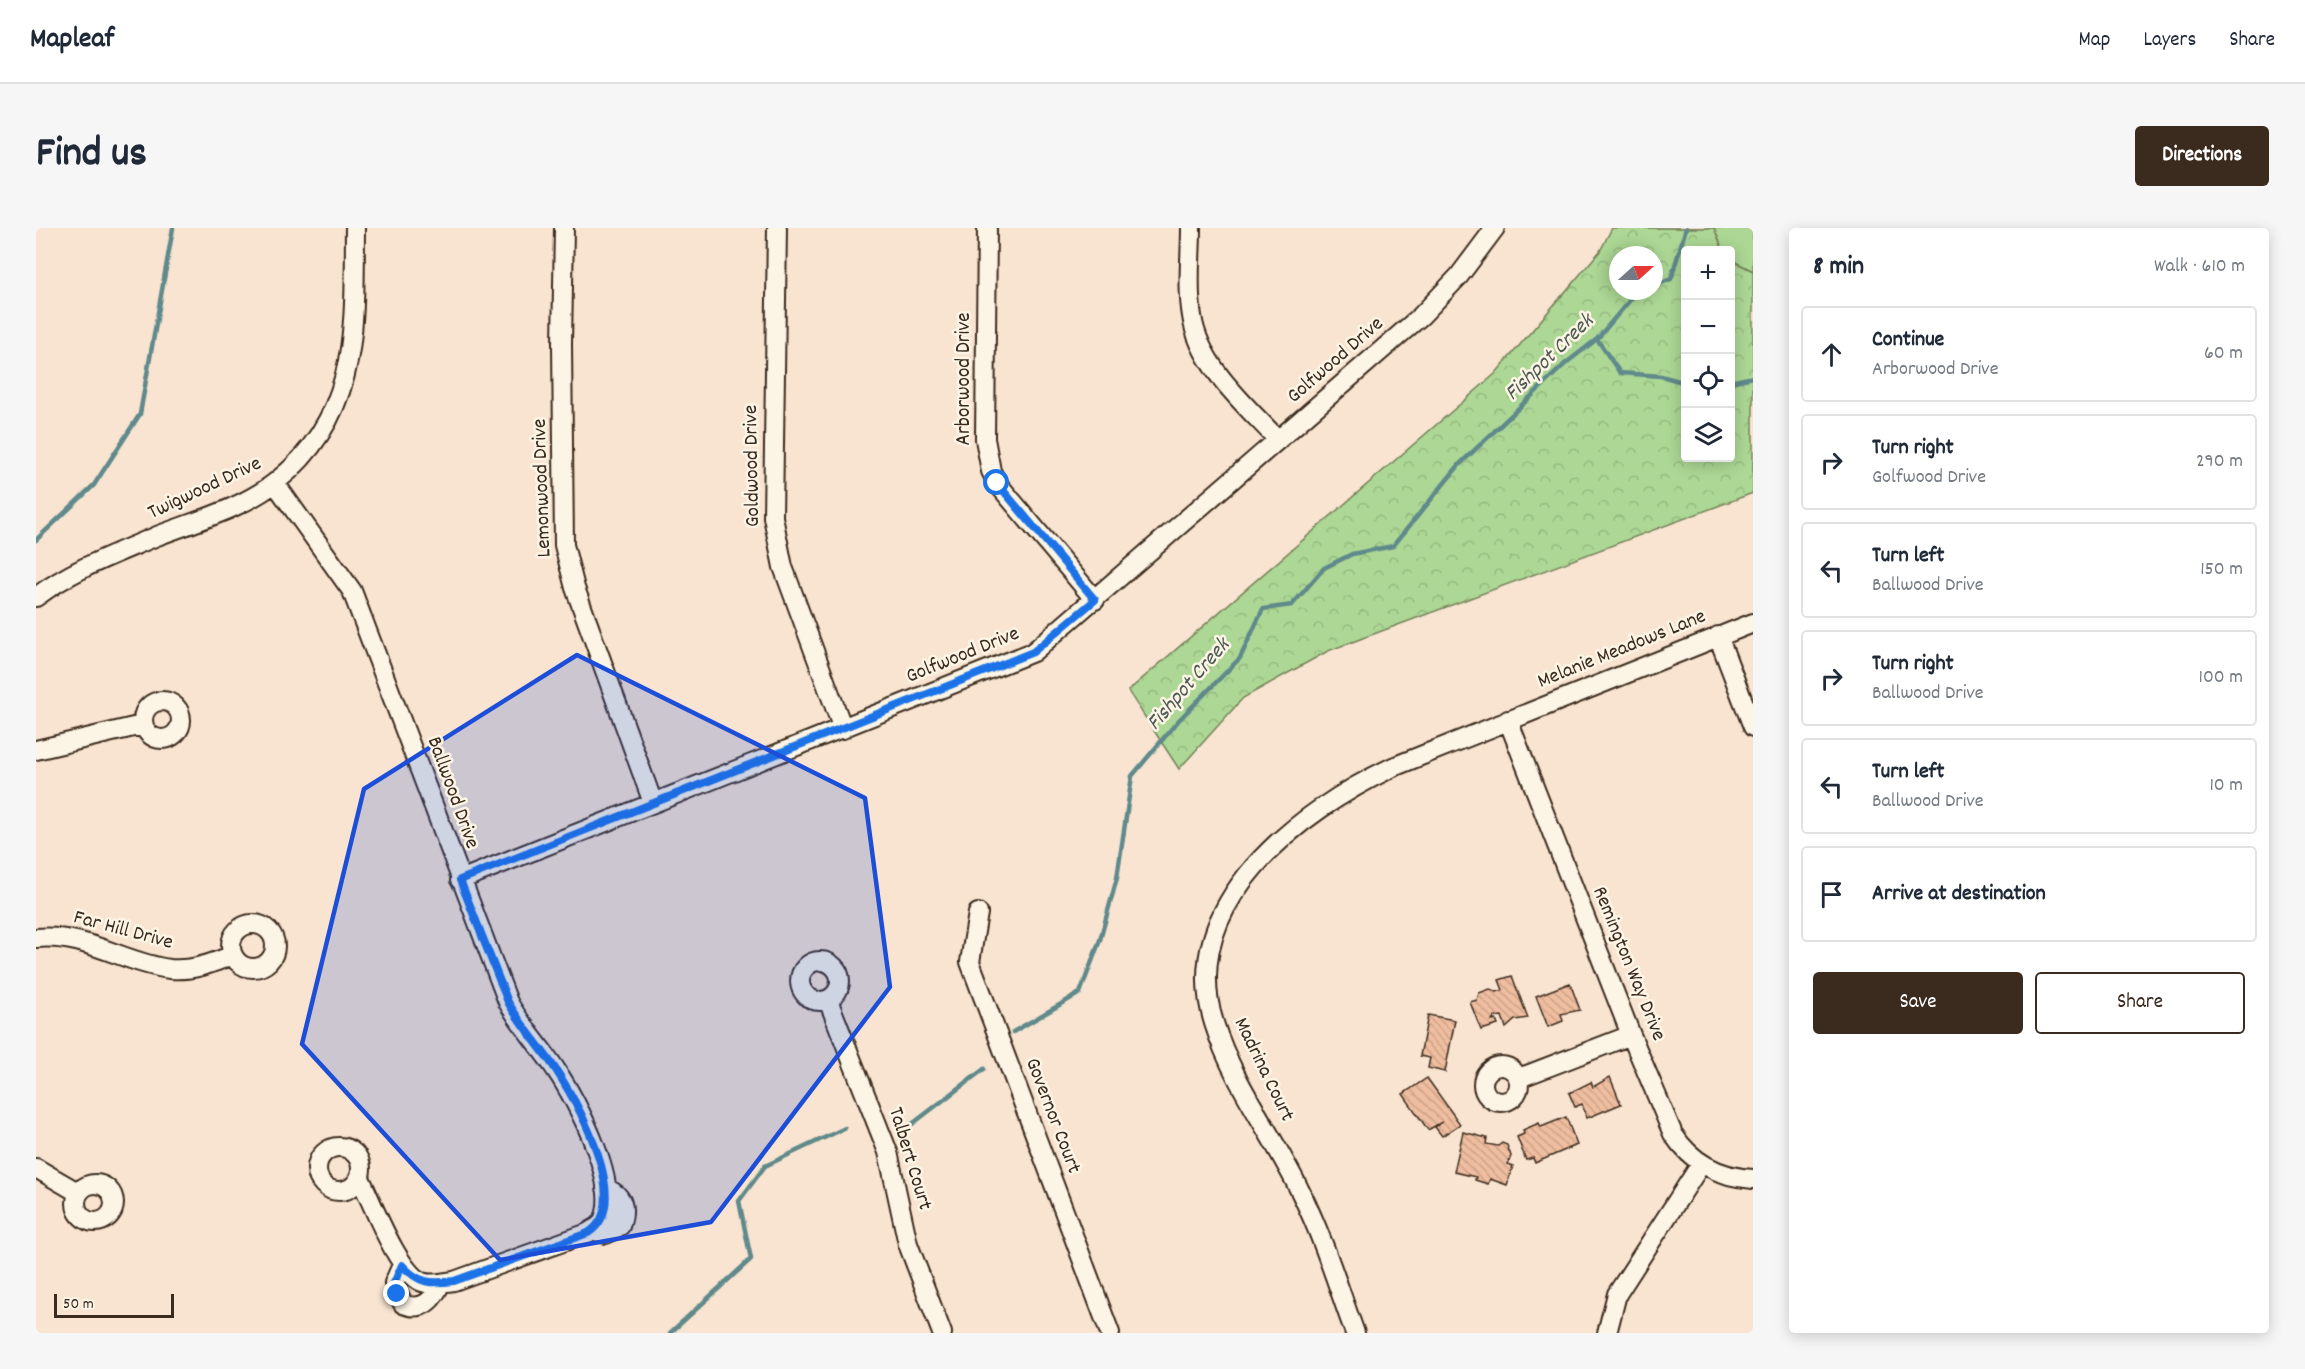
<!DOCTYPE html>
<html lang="en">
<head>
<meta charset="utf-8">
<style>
  :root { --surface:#fff; --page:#f6f6f7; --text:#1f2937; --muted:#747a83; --line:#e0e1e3; --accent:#3b2a1e }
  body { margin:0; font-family:Dekko,sans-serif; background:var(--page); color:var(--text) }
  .controls { position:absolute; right:18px; top:18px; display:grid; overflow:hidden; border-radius:6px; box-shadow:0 3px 15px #0003 }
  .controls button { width:54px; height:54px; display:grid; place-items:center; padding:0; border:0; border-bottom:2px solid var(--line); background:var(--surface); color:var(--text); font:30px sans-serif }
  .compass { position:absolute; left:1573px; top:18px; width:54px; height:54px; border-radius:50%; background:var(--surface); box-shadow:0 3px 15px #0003; rotate:69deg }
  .scale { position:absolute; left:18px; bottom:15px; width:120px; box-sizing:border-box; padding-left:6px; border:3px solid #3b2a1e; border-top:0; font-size:16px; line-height:21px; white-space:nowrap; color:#3b2a1e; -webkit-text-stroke:4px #fcf5e5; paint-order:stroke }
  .stop { position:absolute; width:18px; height:18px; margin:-14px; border:4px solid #1a73e8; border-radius:50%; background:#fff }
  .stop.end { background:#1a73e8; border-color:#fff; box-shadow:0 2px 6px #0008 }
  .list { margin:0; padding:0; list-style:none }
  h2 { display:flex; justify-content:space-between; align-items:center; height:78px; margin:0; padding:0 24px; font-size:26px }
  h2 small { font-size:20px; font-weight:400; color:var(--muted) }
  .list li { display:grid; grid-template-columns:39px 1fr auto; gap:18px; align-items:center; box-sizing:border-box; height:96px; margin:0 12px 12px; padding:0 12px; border:2px solid var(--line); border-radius:6px }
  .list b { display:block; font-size:22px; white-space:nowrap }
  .list p { margin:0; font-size:20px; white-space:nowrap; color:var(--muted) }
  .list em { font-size:20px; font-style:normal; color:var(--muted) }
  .actions { display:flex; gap:12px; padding:18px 24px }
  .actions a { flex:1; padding:14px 0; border:2px solid var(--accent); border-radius:6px; text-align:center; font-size:21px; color:var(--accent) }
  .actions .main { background:var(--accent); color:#fff }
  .icon { flex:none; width:33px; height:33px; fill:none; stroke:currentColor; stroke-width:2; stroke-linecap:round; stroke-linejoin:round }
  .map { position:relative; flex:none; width:1717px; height:1105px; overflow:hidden; border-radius:6px }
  header { display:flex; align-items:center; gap:36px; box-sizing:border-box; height:84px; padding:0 30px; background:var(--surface); border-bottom:2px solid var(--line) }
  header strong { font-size:28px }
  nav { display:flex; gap:33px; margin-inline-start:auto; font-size:21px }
  .intro { display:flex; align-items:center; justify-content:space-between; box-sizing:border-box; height:144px; padding:0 36px }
  h1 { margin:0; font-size:42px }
  .button { padding:15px 27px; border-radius:6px; background:var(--accent); color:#fff; font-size:21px; font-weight:700 }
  main { display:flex; gap:36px; padding:0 36px }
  aside { flex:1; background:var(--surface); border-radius:6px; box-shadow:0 3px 15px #0003 }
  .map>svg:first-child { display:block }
  .green { fill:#acd794; stroke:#748059; stroke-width:1.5 }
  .forest { fill:url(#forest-crowns); stroke:#748059; stroke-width:1.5; fill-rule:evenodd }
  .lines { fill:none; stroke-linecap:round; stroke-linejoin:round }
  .stream { stroke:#60898c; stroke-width:4.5 }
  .building { fill:url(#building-back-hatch); stroke:#3b2a1e; stroke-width:1.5 }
  .minor-casing { stroke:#3b2a1e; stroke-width:22 }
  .minor { stroke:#fcf5e5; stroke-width:18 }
  .route { stroke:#1a73e8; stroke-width:8 }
  .marked { fill:#1d4ed8; fill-opacity:0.2; stroke:#1d4ed8; stroke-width:4.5; stroke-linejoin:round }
  .labels { text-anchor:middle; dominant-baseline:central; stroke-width:5; stroke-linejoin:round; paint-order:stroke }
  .street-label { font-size:21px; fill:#3b2a1e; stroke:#fcf5e5 }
  .water-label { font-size:22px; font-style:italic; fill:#4e5a55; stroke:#fcf5e5 }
</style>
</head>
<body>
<header>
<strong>Mapleaf</strong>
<nav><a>Map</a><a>Layers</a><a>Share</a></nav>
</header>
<div class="intro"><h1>Find us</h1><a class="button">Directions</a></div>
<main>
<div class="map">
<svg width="1717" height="1105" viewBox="0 0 1717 1105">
  <defs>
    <pattern id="forest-crowns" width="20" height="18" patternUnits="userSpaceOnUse" patternTransform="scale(1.5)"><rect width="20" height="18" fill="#acd794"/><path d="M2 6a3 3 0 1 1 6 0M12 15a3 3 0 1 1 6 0" fill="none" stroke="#95b97f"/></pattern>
    <pattern id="building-back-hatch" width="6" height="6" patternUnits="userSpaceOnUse" patternTransform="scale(1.5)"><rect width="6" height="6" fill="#efbd9f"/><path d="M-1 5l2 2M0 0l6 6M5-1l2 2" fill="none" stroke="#cea388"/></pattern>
  </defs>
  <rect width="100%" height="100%" fill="#f8e4d0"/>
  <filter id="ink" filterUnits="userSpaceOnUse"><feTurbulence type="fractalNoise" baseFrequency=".0167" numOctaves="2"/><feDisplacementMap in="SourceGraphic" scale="12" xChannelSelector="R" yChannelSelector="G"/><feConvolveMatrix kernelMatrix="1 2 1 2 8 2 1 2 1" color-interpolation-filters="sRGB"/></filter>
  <g filter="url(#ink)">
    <path class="green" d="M1576,0H1717V43L1695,32L1694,22H1650Z"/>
    <path class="forest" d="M1576,0H1678L1687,22H1650V230H1694L1695,32L1717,43V265L1292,423L1207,470L1143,541L1092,463L1459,146L1564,23ZM1582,27H1618V63H1582Z"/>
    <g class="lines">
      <path class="stream" d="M1618,58L1635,51L1650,0
        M1561,111L1584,145L1625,148L1650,155
        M1694,154L1717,149
        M0,312L58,257L104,186L137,0
        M977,804L1044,765L1064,712L1081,650L1096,548L1142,493L1204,430L1227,381L1256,377L1288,340L1316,326L1357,318L1424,236L1530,135L1561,111L1599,66L1607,63
        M871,900L948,841
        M634,1105L715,1031L703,973L729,938L809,900"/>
    </g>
    <path class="building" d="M1476,748L1492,790L1479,792L1470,800L1466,788L1459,789L1456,793L1460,792L1462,797L1445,802L1434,774L1441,772L1443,765L1454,761L1461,764L1467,762L1463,752Z
      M1534,755L1544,782L1525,786L1527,793L1512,799L1500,768Z
      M1392,787L1419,792L1409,844L1392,840L1394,830L1384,828Z
      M1574,849L1585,876L1551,890L1546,876L1539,879L1533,865L1555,854L1557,859Z
      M1391,850L1424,896L1406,908L1399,899L1406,894L1392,902L1367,866Z
      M1530,889L1541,917L1499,935L1497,930L1490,932L1481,909L1488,906L1487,902L1503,895L1505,899Z
      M1427,904L1451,910L1450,916L1462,918L1466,915L1471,917L1475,928L1472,936L1477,938L1471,957L1454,951L1452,956L1439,952L1440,949L1418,944Z"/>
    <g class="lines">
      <g class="minor-casing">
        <path id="minor" d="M528,0L526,116L528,317L539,360L617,575
          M741,0L737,289L747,339L807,501
          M951,0L949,211L955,243L961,255L1059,372
          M1155,0C1155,29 1151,60 1156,88C1163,138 1210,177 1242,212
          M239,255L316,363L472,774C486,799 505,819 520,842C540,871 590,966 564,997C561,1000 556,1002 552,1005L418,1053C408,1054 396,1058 386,1054C362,1045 336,974 324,950
          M0,369C37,341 79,326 121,308C160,293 208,280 241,253C325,186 318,96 319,0
          M1682,408L1717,499
          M107 492a19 19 0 1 1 38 0a19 19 0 1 1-38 0Z
          M1472,492L1595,807L1637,906C1655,934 1683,949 1717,951
          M0,522L106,497
          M424,652L997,424L1385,88L1423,48L1459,0
          M942,685L934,734L1074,1105
          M195 718a22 22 0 1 1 44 0a22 22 0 1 1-44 0Z
          M0,710C49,705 88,735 134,741C157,743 177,735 197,727
          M764 753a20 20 0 1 1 40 0a20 20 0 1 1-40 0Z
          M792,772L852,924L872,1016L906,1105
          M1447 856a18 18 0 1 1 36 0a18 18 0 1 1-36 0Z
          M1483,850L1595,807
          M281 941a22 22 0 1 1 44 0a22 22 0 1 1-44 0Z
          M0,940L43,965
          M40 975a19 19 0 1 1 38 0a19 19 0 1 1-38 0Z
          M556,1002L570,1006L584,998C590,981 588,968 570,960
          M366,1037L358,1055L367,1076C387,1084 397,1072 405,1055
          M1319,1105C1302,1059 1287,1009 1265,965C1238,908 1197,856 1178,795C1140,675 1264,583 1357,539L1717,395
          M1571,1105L1581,1066L1665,936"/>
      </g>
      <use href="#minor" class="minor"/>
    </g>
  </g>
  <g class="lines" filter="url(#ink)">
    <path class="route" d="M361,1066L358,1055L366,1037C383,1056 395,1056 418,1053L552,1005C598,977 542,876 520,842C505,819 486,799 472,774L424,652L997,424L1059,372L961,255"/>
  </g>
  <path class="marked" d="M541,427L829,570L854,759L675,994L464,1032L266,816L328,561Z"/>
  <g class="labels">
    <g class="street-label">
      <text transform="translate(1300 133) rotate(-41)">Golfwood Drive</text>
      <text transform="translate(929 151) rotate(-90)">Arborwood Drive</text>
      <text transform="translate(717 238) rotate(-91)">Goldwood Drive</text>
      <text transform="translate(507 260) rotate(-92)">Lemonwood Drive</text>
      <text transform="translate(169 261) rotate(-25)">Twigwood Drive</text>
      <text transform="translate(1586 422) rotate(-22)">Melanie Meadows Lane</text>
      <text transform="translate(927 428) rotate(-22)">Golfwood Drive</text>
      <text transform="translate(416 565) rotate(70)">Ballwood Drive</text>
      <text transform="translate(87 703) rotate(15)">Far Hill Drive</text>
      <text transform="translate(1592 736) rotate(68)">Remington Way Drive</text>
      <text transform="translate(1227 842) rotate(64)">Madrina Court</text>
      <text transform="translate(1016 888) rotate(69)">Governor Court</text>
      <text transform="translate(873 931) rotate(73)">Talbert Court</text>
    </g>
    <g class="water-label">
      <text transform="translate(1514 130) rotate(-44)">Fishpot Creek</text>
      <text transform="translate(1153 457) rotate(-49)">Fishpot Creek</text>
    </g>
  </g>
</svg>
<div class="controls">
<button>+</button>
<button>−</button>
<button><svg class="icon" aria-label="locate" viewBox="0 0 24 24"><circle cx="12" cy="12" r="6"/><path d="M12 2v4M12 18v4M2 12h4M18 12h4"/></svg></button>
<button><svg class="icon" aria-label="layers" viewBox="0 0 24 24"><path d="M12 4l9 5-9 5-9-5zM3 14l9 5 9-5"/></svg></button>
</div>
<svg class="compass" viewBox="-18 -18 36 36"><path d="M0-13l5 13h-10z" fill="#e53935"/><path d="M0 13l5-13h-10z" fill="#747a83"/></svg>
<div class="scale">50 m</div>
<div class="stop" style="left:961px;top:255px"></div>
<div class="stop end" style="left:361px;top:1066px"></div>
</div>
<aside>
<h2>8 min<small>Walk · 610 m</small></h2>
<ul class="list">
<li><svg class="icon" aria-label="ahead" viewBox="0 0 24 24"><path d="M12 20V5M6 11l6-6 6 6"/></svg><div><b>Continue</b><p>Arborwood Drive</p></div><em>60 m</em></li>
<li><svg class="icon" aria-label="right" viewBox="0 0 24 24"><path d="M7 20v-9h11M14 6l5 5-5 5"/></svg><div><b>Turn right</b><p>Golfwood Drive</p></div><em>290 m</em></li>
<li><svg class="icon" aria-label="left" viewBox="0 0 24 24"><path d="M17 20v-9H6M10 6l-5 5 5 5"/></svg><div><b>Turn left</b><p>Ballwood Drive</p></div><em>150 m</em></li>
<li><svg class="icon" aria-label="right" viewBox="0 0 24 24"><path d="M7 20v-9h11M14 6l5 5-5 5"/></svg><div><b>Turn right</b><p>Ballwood Drive</p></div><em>100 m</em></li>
<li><svg class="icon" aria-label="left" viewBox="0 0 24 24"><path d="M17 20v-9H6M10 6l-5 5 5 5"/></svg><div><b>Turn left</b><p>Ballwood Drive</p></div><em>10 m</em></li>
<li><svg class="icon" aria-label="arrive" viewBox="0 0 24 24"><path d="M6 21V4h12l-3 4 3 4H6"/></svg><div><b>Arrive at destination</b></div></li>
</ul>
<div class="actions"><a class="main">Save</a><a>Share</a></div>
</aside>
</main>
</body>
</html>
